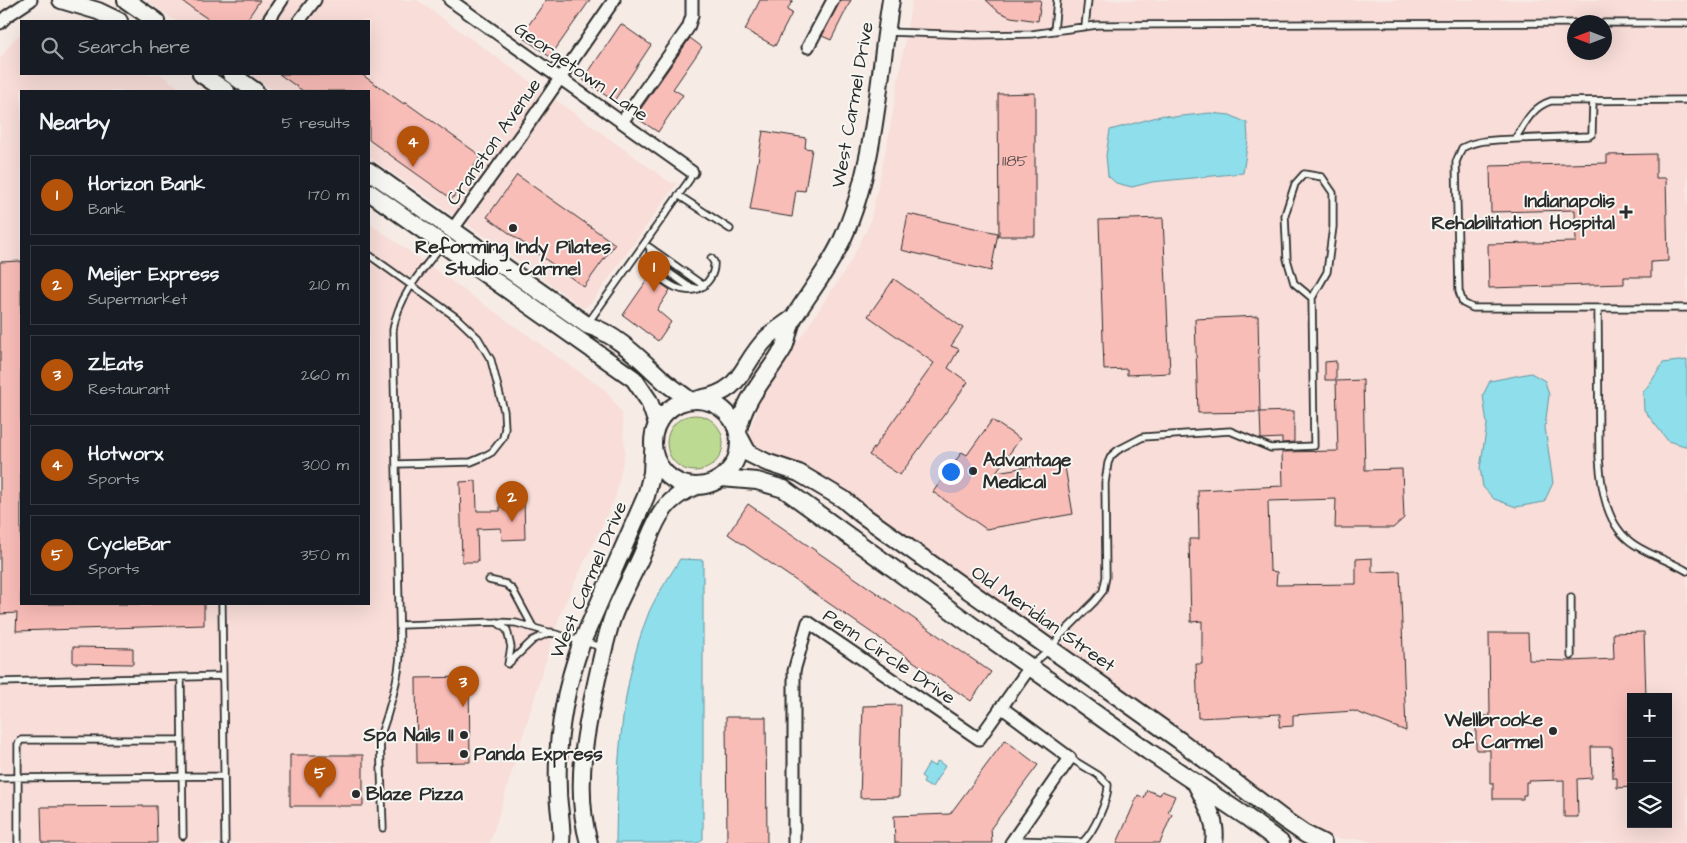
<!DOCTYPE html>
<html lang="en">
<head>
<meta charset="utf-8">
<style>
  :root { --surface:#171b24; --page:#20242c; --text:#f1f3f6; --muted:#9ea1a6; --line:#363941; --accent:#b45309 }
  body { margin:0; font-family:"Architects Daughter",sans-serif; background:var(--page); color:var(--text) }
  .controls { position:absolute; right:15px; bottom:15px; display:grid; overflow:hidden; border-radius:0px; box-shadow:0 5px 20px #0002 }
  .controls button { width:45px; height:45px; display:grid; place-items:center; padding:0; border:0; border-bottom:1px solid var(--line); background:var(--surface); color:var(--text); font:25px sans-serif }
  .compass { position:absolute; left:1567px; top:15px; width:45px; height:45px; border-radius:50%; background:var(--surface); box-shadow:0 5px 20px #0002; rotate:270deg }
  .you { position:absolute; left:950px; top:471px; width:18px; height:18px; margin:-12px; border:4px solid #fff; border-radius:50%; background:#1a73e8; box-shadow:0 0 0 8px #1a73e833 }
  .badge { display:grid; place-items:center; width:32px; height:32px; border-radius:50%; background:var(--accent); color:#fff; font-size:16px; font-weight:700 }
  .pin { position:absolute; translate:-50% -41px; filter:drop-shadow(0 1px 2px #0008) }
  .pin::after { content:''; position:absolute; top:26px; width:18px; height:15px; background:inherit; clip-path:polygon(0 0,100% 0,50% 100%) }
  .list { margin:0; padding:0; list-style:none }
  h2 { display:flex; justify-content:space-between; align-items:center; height:65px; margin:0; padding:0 20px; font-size:21px }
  h2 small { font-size:16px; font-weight:400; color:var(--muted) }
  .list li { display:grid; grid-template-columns:32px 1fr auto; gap:15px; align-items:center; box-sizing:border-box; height:80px; margin:0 10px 10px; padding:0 10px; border:1px solid var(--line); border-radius:0px }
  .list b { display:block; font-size:19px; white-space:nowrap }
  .list p { margin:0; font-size:16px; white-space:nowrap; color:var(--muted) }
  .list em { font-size:16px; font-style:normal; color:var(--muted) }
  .icon { flex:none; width:28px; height:28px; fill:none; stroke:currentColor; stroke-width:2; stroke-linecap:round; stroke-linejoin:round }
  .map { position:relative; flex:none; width:1687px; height:843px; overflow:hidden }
  .search { position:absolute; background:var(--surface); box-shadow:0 5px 20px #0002; left:20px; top:20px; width:350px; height:55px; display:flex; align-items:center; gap:12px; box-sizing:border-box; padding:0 18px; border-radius:0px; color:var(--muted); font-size:19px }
  .panel { position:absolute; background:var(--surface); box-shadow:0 5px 20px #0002; left:20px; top:90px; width:350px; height:515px; border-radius:0px }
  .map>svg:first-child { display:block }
  .built { fill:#f8ddd8; fill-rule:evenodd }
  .green { fill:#bdda92; stroke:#74825e }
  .water { fill:#8edeeb; stroke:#66969e }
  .building { fill:#f9bdb8; stroke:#2b2b2b }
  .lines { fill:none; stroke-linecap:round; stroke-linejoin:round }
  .lane-casing { stroke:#2b2b2b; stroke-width:9 }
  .street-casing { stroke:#2b2b2b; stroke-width:15 }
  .secondary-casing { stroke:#2b2b2b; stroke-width:20 }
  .lane { stroke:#f6f6f2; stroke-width:5.5 }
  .street { stroke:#f6f6f2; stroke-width:11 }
  .secondary { stroke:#f6f6f2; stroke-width:16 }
  .poi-dot { fill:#2b2b2b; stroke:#f6f6f2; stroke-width:2 }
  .labels { text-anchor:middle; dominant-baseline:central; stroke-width:4; stroke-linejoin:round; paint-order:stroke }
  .number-label { font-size:16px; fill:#5e504e }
  .street-label { font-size:19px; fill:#2b2b2b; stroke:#f6f6f2 }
  .poi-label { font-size:19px; font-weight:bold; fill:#2b2b2b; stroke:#f6f6f2; text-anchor:end }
</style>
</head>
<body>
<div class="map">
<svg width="1687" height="843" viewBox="0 0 1687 843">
  <rect width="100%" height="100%" fill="#f7ebe6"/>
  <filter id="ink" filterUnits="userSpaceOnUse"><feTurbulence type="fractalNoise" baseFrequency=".02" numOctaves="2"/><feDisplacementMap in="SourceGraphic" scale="10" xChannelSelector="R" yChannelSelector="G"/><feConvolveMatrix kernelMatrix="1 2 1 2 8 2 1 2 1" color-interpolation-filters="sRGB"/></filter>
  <g filter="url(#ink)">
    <path class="built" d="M146,0H417L671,183H677L592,302L583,308L506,251L369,157V91H274L250,74H369V21H176Z
      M912,0H1687V843H1373L1363,839H1340L1323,836L1293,817L824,478L752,443L749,434L761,397L848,266L870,223L889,135ZM1574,22H1604V52H1574ZM1631,697H1668V824H1631Z
      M21,34V74H160L184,91H21V604H369V223L605,390L622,413L625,452L615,498L561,611L490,843H0V59L14,39Z"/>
    <path class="green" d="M667 443a28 28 0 1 1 56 0a28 28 0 1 1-56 0Z"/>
    <path class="water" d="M1210,113L1230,115L1247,123L1248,140L1243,173L1152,182L1132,187L1116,183L1108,176L1106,155L1110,130L1164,115L1173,117Z
      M1687,360V446H1685L1668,441L1644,410L1643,392L1651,382L1663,363Z
      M1531,373L1545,381L1549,395L1545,427L1553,483L1544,502L1516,507L1494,499L1483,487L1480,468L1487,425L1483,395L1490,381Z
      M680,559L703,560V839L698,843H616C617,765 620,685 649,612C657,594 670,576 680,559Z
      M938,761L945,766L932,787H930L923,783L925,779L921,776L929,763L934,766Z"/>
    <path class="building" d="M180,0H260L246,21H211Z
      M546,0H590L550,57L521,36Z
      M760,0H793L787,10L792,13L775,46L745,30Z
      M840,0H851L831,40L822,36Z
      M986,0H1041L1038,21L1011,17L999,12Z
      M621,24L651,45L614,101L583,80Z
      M690,38L702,47L673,89L683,95L658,132L635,117Z
      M279,74H361L404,104L405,102L481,156L452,199L369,140V91H303Z
      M1035,93V236H999L998,94Z
      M763,131L806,138L805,148L812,149L805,191L796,190L792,217L750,210Z
      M1656,154V178H1666L1668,261L1651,262V277H1624V284L1489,288L1488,244L1576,242L1575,210L1491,212L1490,166L1607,163V155Z
      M517,175L615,244L584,287L487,217Z
      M908,214L998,233L991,271L901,250Z
      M1163,218L1170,373L1127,375V369L1104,370L1099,220Z
      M21,261V604H204V625L16,631L17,613L0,614V262Z
      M650,276L670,290L657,310L671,322L658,341L623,315Z
      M894,279L963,328L951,346L959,349L948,368L968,382L900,475L869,455L934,363L868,316Z
      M1258,316L1260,412L1198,413L1195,319Z
      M1336,361V380H1325V362Z
      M1363,380L1365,470L1402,469L1404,518L1393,528H1335L1336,499L1268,501L1270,571L1277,572L1276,585L1356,584V559L1372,558V572L1400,571L1406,731L1354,711L1293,715V726L1279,727L1280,714L1198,718L1196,664H1202V621L1191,622L1189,539H1199L1198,490L1283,486L1282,452L1338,451L1336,381Z
      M1294,411V442L1282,443V438L1261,439L1260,412Z
      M992,420L1020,439L996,472L1064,461L1073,514L986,529L933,492L962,452L967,455Z
      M476,481L477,511H500V500L524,499L525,539L502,540L501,528L477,529L478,562H462L460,482Z
      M748,504L991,672L971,701L728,534Z
      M1644,632L1646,697H1631V787L1617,788V778H1613L1612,747H1591L1592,778L1577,779L1578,817H1564V780L1529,781V782H1526V795H1523V799H1493V783H1490V750H1476V716H1490L1489,633H1528L1529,660L1571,661L1614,659L1613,633Z
      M73,647L133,648V664L73,663Z
      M469,677L470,762L417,763L416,678Z
      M901,705L899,797L860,798L863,706Z
      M726,717H766L767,843H727Z
      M1005,740L1038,765L991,828L992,843H895L894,816L950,814Z
      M290,755H363V806H290Z
      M1147,790L1160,795L1162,791L1175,796L1168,812L1172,814L1160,843H1117L1138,795L1144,798Z
      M156,806L157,843H42L41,807Z"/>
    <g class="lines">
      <g class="lane-casing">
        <path id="lane" d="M1604,23H1687
          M1085,26L1088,0
          M1054,31L1057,0
          M887,32L975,35L1032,34L1097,25L1574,23
          M1687,100L1551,101C1532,107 1525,123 1515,139C1497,140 1479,139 1462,148L1456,162L1459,291L1463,303L1473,308H1687
          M1515,139L1589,136L1592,134L1593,101
          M678,195L730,229
          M649,247L704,286
          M650,248V259L688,286L698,289C708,284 715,274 714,262L711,258
          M369,255L457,318L478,338L491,360L504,411L505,428L503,438L492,452L483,457L471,462L397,464
          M650,259V270C665,281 679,295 698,289
          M1598,308L1599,457C1601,488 1606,527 1635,545C1652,556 1670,561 1687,571
          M588,323L690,179L692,172
          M489,580L506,584L513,590L533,627
          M222,604L225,843
          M497,622L507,630L511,647L508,664
          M401,625L497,622L516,623L602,647
          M1571,656V597
          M508,664L533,640L551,632
          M1031,666L1050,649L1061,635L1095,601L1103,591L1106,577L1105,483L1108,463L1111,456L1118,450L1143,437L1230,431L1271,448L1314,446L1312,298L1327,272L1333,227V193L1322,177L1304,174L1295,184L1285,215L1287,259L1294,283L1312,298
          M181,677L183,836
          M0,682L223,676
          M0,778L224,776
          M383,828L380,737C388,715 400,675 400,652L393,330C398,297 422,270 442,245
          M1012,840L1083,842C1094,831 1108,801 1108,785L1098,775L1070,758
          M18,842V744L21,740H182"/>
      </g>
      <g class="street-casing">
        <path id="street" d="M450,0L692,172
          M268,21L282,0
          M299,21L315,0
          M0,23L7,16L31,0
          M808,47L833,0
          M622,122L688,28L692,16V0
          M452,230L521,135L614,0
          M1001,707L1070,758L1011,843
          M794,843V671L808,622L979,739L1030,667"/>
      </g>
      <g class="secondary-casing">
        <path id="secondary" d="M61,0L98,11L119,21
          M126,0L156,21
          M201,74L226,91
          M231,74L255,91
          M369,171L587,325C617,334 641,360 664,381C672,388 681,393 689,400
          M369,192L634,379L649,401L657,424
          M699,399C745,391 739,366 767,338C774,331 784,325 792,319
          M653 443a43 43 0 1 1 86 0a43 43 0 1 1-86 0Z
          M738,431C744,398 766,378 783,349C788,340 788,327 794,317C810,292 829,268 842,240C876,166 878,79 891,0
          M739,436L748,453L766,462L799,473L843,499L861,514L1179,740L1286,821L1305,834L1323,843
          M721,478L757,481L784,489L981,632L1148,751L1248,818L1281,843
          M1195,782C1205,801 1218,821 1214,843
          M561,843C563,825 558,807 558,790C556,740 565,688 582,642L646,496L652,473L653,452
          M589,843C571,780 590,710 604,648C607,637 609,627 613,616C620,597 631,579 639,561C655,527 657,501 697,486"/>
      </g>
      <use href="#lane" class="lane"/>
      <use href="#street" class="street"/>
      <use href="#secondary" class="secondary"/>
    </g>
  </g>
  <g class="poi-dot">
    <path d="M1623.5 204.5h5v5h5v5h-5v5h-5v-5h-5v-5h5z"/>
    <circle cx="513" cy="228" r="5"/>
    <circle cx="973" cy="471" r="5"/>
    <circle cx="1553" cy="731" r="5"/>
    <circle cx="464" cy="735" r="5"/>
    <circle cx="464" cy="754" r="5"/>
    <circle cx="356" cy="794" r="5"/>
  </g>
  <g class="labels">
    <g class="number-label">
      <text x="1015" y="161">1185</text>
    </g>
    <g class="street-label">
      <text transform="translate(581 72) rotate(35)">Georgetown Lane</text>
      <text transform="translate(853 105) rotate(-80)">West Carmel Drive</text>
      <text transform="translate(494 142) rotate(-55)">Cranston Avenue</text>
      <text transform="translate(589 580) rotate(-67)">West Carmel Drive</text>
      <text transform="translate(1043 619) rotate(35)">Old Meridian Street</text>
      <text transform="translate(889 657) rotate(34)">Penn Circle Drive</text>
    </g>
    <g class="poi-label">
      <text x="1615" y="201">Indianapolis<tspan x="1615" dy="22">Rehabilitation Hospital</tspan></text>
      <text x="513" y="247" text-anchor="middle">Reforming Indy Pilates<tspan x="513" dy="22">Studio - Carmel</tspan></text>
      <text x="983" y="460" text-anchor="start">Advantage<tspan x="983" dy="22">Medical</tspan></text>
      <text x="1543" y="720">Wellbrooke<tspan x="1543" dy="22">of Carmel</tspan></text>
      <text x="454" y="735">Spa Nails II</text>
      <text x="474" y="754" text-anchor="start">Panda Express</text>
      <text x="366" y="794" text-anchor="start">Blaze Pizza</text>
    </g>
  </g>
</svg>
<div class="controls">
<button>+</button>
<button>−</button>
<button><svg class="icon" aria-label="layers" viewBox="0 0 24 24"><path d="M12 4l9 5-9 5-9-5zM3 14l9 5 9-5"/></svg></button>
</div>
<svg class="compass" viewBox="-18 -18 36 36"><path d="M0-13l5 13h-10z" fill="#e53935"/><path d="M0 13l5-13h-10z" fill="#9ea1a6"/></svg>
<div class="you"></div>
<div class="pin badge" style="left:654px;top:292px">1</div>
<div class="pin badge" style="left:512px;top:522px">2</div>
<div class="pin badge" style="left:463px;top:707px">3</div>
<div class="pin badge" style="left:413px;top:167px">4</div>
<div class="pin badge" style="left:320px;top:798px">5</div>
<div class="search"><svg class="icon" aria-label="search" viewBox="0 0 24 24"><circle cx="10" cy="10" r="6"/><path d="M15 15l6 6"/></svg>Search here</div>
<section class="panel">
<h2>Nearby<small>5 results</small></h2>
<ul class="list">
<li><span class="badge">1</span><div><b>Horizon Bank</b><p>Bank</p></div><em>170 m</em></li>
<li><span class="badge">2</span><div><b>Meijer Express</b><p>Supermarket</p></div><em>210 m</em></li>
<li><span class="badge">3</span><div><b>Z!Eats</b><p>Restaurant</p></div><em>260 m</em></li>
<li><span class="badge">4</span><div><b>Hotworx</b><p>Sports</p></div><em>300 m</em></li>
<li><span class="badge">5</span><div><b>CycleBar</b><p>Sports</p></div><em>350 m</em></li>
</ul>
</section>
</div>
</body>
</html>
